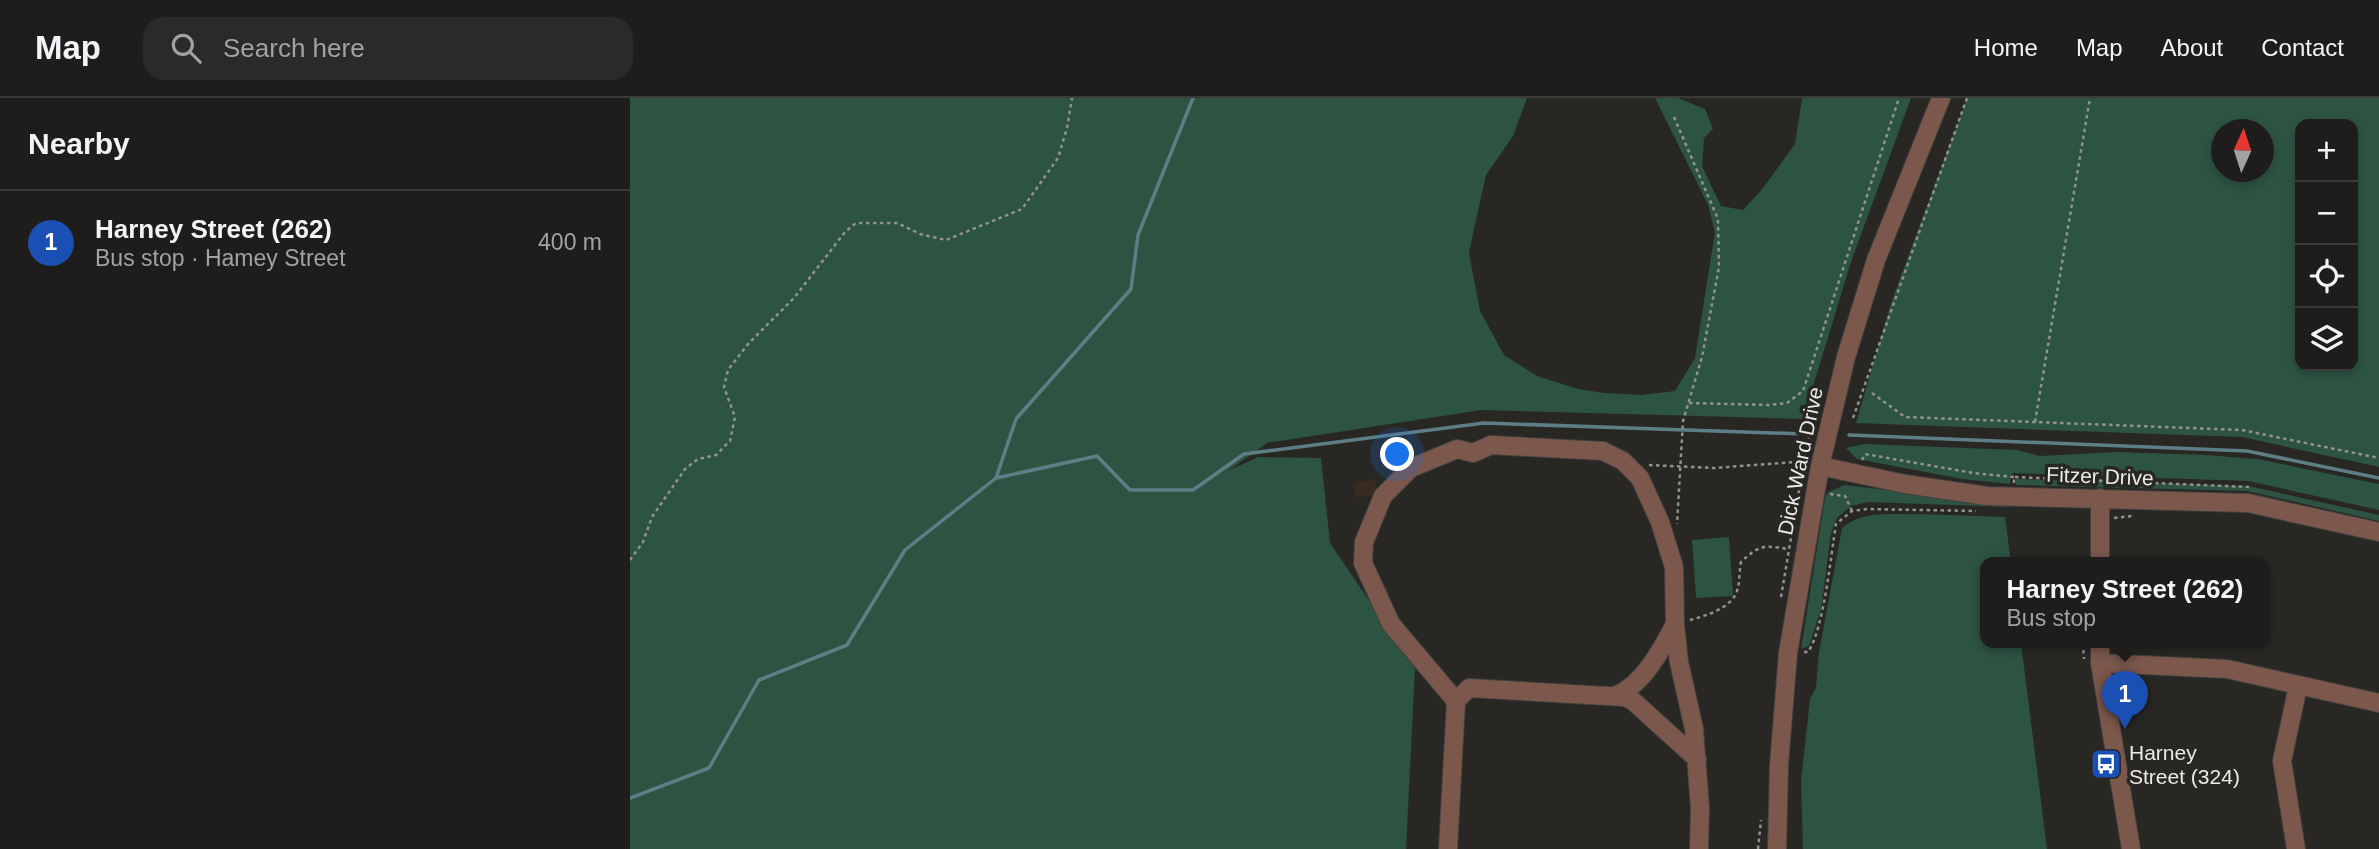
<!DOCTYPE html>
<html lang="en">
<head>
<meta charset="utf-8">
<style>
  :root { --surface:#1e1d1b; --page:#2b2a28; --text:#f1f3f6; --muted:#a1a2a3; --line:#3c3b3a; --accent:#0b8043 }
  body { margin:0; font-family:Helvetica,sans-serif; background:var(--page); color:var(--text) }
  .controls { position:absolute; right:21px; top:21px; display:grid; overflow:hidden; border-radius:14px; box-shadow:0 4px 10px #0003 }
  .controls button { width:63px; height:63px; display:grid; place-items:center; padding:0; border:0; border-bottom:2px solid var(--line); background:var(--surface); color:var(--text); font:35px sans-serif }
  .compass { position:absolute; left:1581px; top:21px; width:63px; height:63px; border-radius:50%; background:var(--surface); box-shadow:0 4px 10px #0003; rotate:3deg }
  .you { position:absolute; left:768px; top:357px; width:24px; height:24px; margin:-18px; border:5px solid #fff; border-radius:50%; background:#1a73e8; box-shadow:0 0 0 10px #1a73e833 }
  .badge { display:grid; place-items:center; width:46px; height:46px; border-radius:50%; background:var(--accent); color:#fff; font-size:23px; font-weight:700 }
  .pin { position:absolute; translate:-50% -58px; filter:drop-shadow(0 2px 4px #0008) }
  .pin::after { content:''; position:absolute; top:37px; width:24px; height:21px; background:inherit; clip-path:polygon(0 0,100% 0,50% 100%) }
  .popup { position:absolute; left:1350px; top:459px; width:290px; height:91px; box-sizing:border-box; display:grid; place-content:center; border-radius:14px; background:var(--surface); filter:drop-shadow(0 2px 5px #0005); font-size:23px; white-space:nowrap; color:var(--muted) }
  .popup b { font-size:26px; color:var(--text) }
  .popup::after { content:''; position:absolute; left:50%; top:100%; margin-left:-14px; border:14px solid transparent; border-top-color:var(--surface) }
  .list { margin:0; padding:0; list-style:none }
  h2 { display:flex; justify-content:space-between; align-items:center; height:91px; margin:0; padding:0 28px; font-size:30px }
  h2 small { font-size:23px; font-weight:400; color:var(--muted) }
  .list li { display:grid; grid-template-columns:46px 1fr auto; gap:21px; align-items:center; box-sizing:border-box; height:105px; padding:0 28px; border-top:2px solid var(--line) }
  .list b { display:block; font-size:26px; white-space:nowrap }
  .list p { margin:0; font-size:23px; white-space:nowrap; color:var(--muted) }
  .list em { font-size:23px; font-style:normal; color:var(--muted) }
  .icon { flex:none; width:38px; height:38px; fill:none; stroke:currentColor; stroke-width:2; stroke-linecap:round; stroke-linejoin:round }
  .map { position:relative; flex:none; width:1749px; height:751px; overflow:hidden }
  header { display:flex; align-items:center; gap:42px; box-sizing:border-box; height:98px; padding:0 35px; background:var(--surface); border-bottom:2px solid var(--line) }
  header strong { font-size:33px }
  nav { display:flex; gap:38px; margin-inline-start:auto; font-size:24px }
  .search { width:490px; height:63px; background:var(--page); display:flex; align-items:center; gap:18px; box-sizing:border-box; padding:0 24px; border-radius:21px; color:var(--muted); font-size:26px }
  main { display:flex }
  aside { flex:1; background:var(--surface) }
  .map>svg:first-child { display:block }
  .industrial { fill:#3a2b20 }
  .green { fill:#2d5343; fill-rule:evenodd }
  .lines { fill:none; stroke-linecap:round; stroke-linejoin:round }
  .stream { stroke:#5e7e86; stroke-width:3.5 }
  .minor-casing { stroke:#43423f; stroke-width:20 }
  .path { stroke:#939290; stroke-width:2.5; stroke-dasharray:3.5 3.5; stroke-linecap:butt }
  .minor { stroke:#7b574c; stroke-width:18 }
  .labels { text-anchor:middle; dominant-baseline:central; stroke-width:7; stroke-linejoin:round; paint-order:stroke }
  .street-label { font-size:21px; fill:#ebeae8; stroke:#282724 }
  .poi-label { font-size:21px; fill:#ebeae8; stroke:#282724; text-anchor:start }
</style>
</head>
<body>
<header>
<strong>Map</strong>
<div class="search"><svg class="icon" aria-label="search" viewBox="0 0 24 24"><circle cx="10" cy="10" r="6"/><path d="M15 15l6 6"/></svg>Search here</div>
<nav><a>Home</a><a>Map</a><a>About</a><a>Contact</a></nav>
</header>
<main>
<aside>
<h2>Nearby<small></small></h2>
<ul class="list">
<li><span class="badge" style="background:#1a4fb4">1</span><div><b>Harney Street (262)</b><p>Bus stop · Hamey Street</p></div><em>400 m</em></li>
</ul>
</aside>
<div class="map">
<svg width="1749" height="751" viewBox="0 0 1749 751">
  <rect width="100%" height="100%" fill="#282724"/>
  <path class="industrial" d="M745,381L748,396L726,400L723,386Z"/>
  <path class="green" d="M0,0H897L883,38L856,77L845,126L839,155L850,213L874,257L907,278L948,291L974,295L1011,297L1045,293L1065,260L1085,134L1078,107L1025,0H1048L1075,11L1083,31L1074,40L1072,68L1091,108L1113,112L1133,90L1165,46L1172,0H1281L1221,164L1173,321L852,312L637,345L598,373L628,359L691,360L700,445L785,570L776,751H0Z
    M1337,0H1749V369L1612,339L1226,325L1261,205ZM1670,26H1723V268H1670ZM1591,32H1633V74H1591Z
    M1234,346L1387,352L1410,358L1486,354L1576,357L1627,361L1749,386V412L1618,383L1383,375L1381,378L1380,386L1332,381L1227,361L1216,350Z
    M1386,381L1618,388L1749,417V423L1617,393L1386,387Z
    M1215,387L1380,407V409L1238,404L1221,408L1207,420L1201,435L1191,512L1179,548L1171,551L1195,400L1198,394Z
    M1289,416L1375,419L1381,465H1355V545H1391L1417,751H1173L1171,683L1180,601L1186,590L1189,554L1212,430C1233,412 1262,417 1289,416Z
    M1099,439L1103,498L1066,500L1062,442Z"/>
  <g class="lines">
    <path class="stream" d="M1219,337L1617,353L1749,380
      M366,380L467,358L500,392H563L614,356L854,325L1174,336
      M0,700L79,670L129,582L217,547L275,452L366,380L386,321L501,191L508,137L563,0"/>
    <g class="minor-casing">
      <path id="minor" d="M1190,368L1275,386L1357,398L1618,405L1749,434
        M1470,465V400
        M1470,545V565L1501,751
        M1470,565L1597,571L1749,605
        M985,598C1013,587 1032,551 1045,526
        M826,603L761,526L733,465L734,444L753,398L781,370L827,351L843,355L861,347L973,353L993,363L1010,380L1030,424L1044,469L1045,526L1049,564L1064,631L1070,710L1069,751
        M818,751L826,603L839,590L994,599L1002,602L1067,661
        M1147,751L1149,667L1158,555L1190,368L1216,259L1246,162L1311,0
        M1666,751L1652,663L1668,588"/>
    </g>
    <path class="path" d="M1044,19L1088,121L1089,169L1072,259L1053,323L1047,426
      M1242,295L1275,319L1612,332L1749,360
      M1059,305L1139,307L1157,305L1173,293L1269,0
      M1223,320L1337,0
      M1405,324L1460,0
      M1175,361L1183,318L1191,293
      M1232,362L1235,356L1343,375L1384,379
      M1019,367L1084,370L1166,364L1177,365
      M1384,385V379L1619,389
      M1200,396L1215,398L1222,413
      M1484,420L1502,418
      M0,462L13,444L22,419L55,371L68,361L86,357L100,343L105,319L94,289L98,272L118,246L164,200L215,134L226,125H267L290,136L316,142L392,111L428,60L437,30L442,0
      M1151,499L1171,381
      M1060,522C1075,518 1102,510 1107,493C1110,484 1109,474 1111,464C1129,447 1134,447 1158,451
      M1453,545L1454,561
      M1174,554H1178C1194,531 1201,456 1206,426L1222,413L1237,411L1346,413
      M1128,751L1131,722"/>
    <use href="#minor" class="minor"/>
  </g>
  <defs>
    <g id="bus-square" transform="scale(1.575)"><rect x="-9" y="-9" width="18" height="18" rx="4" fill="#1a4fb4" stroke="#282724"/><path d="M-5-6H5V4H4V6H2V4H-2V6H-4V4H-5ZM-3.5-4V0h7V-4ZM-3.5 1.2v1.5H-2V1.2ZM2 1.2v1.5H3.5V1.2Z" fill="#fff"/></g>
  </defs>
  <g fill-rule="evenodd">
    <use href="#bus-square" x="1476" y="666"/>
  </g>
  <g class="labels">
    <g class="street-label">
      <text transform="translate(1170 363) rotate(-78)">Dick Ward Drive</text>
      <text transform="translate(1470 378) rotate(2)">Fitzer Drive</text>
    </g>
    <g class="poi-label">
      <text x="1499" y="654">Harney<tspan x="1499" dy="24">Street (324)</tspan></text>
    </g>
  </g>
</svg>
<div class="controls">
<button>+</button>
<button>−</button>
<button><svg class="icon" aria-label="locate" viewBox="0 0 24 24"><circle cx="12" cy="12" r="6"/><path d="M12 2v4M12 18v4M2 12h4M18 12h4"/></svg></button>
<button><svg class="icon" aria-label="layers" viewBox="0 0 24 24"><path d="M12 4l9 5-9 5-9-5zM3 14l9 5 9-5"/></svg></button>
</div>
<svg class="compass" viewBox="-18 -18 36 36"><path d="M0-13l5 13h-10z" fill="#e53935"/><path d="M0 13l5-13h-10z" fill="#a1a2a3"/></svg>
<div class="you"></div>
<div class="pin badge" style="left:1495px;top:631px;background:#1a4fb4">1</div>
<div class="popup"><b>Harney Street (262)</b>Bus stop</div>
</div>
</main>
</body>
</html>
